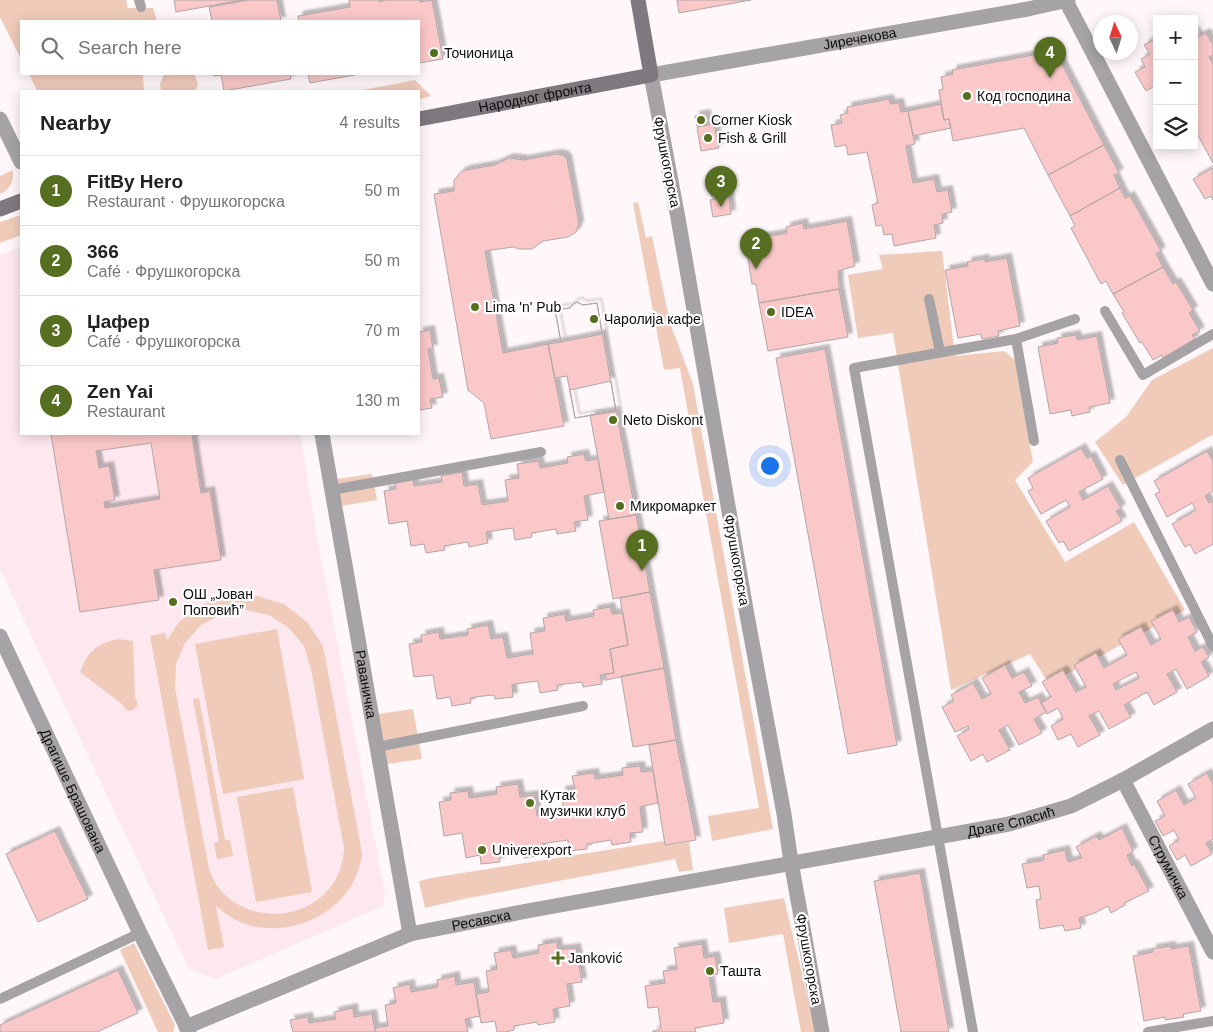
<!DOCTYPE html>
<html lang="en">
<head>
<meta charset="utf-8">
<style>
  :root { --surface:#fff; --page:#f2f2f2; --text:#222; --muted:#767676; --line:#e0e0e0; --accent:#556e20 }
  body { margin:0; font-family:Helvetica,sans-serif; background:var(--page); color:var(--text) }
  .controls { position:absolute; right:15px; top:15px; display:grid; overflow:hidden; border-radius:0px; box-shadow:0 2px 12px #0003 }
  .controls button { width:45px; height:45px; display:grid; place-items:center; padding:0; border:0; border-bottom:1px solid var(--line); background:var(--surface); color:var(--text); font:25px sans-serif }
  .compass { position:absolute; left:1093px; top:15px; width:45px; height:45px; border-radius:50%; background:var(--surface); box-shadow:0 2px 12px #0003; rotate:356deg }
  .you { position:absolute; left:769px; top:465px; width:18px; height:18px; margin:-12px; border:4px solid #fff; border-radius:50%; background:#1a73e8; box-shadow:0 0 0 8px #1a73e833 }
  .badge { display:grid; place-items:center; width:32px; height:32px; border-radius:50%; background:var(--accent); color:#fff; font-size:16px; font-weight:700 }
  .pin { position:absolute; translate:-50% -41px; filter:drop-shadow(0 1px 2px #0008) }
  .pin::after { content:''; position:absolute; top:26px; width:18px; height:15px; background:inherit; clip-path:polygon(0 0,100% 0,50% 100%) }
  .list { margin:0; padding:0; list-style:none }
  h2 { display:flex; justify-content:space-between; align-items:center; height:65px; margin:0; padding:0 20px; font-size:21px }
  h2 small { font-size:16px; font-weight:400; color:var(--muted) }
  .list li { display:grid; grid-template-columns:32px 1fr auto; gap:15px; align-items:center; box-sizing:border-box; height:70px; padding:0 20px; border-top:1px solid var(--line) }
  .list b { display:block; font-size:19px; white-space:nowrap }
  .list p { margin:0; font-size:16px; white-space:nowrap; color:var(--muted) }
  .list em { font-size:16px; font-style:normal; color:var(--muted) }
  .icon { flex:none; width:28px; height:28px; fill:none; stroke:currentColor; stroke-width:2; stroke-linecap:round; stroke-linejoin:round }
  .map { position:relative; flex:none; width:1213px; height:1032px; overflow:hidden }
  .search { position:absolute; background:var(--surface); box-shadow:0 2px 12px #0003; left:20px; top:20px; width:400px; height:55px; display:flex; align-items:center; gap:12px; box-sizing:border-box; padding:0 18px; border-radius:0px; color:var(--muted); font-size:19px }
  .panel { position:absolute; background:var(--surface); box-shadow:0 2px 12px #0003; left:20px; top:90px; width:400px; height:345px; border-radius:0px }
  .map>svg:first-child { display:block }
  .built { fill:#fde8f0 }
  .green { fill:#f0cbba; fill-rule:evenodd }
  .building { fill:#fac8c8; stroke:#b3a6a6; fill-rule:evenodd; filter:url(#shadow) }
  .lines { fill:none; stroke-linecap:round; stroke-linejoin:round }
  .lane { stroke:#a6a3a6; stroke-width:10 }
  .street { stroke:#a6a3a6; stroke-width:15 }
  .secondary { stroke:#7f797f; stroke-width:15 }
  .poi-dot { fill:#556e20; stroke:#fff; stroke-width:2 }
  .labels { text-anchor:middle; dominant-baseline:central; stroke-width:4.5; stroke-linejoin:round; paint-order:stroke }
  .street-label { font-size:14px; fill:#0f0b0d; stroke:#fff }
  .poi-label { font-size:14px; fill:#0f0b0d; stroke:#fff; text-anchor:start }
</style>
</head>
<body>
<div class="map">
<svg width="1213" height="1032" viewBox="0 0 1213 1032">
  <defs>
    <filter id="shadow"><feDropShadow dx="4.5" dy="-4.5" stdDeviation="1" flood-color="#0004"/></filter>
  </defs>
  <rect width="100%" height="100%" fill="#fff7fa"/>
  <path class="built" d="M21,247V434H300L318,542L385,894L383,906L216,979L189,969L0,569V255Z"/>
  <path class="green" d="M0,0H126L128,8H153L157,21H21V59L0,17Z
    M29,74H143L144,91H37Z
    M164,74H194L198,83L196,91H161L160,84Z
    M415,80L431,96L419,99V91H357Z
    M13,170C14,181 10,190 0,194V176Z
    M638,202L646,238L652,236L670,323L693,384L773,829L712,841L708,816L759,808L680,368L664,370L633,203Z
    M21,215V235L0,243V222Z
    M942,251L955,356L1004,351L1015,360L1033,462L1015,480L1065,562L1134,522L1185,610L1049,684L1030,654L951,690L893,333L858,338L848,275L883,269L879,255Z
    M1213,348V437L1212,435L1123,485L1095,442L1126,417L1152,380Z
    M372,474L377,500L334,507L330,480Z
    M228,596H257L284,604L307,622L323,646L362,853C357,906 299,939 249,925C236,922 226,914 216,906L224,947L208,950L150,636L165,633L167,640L178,623L201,605ZM246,610L269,615L289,628L304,646L311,669L344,848C342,912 262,936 220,890C215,884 212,876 209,869L175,688L176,664L185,643L201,625L222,614Z
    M277,629L304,779L223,794L195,644Z
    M119,639L133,641L135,698L138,704L136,708L131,711L126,710L122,704L80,672C88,651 97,643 119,639Z
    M199,698L225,840H230L233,856L217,859L214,843L219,841L193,699Z
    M413,709L422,759L380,765L371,715Z
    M293,787L312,892L256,902L237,797Z
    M664,841L665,845L689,842L693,870L679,872L675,859L463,899L425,908L419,881L437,877Z
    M784,898L816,1032H801L783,934L729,943L724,908Z
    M134,943L175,1025L173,1032H158L120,950Z"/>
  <path class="building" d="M174,0H243L176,12Z
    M248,0H277L281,21H212L209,7Z
    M349,0H379V2L385,0H420V2L432,0L443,59L419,63V21H299L298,16L350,7Z
    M677,0H751L679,13Z
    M1194,30L1198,37L1206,33L1213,45V55L1209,57L1213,64V163L1194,128Z
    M1157,38V85L1146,91L1135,72L1145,67L1141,59L1150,54L1144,45Z
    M1055,51L1104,145L1048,175L1024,128L953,141L949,119L944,120L941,104L939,90L943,89L941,77L953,74L952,70Z
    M213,74H290L291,79L224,91L221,75L214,76Z
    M308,74H360L310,83Z
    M889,99L890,104L899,103L901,112L908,111L915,144L906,146L913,183L934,179L937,192L948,190L952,212L942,214L943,223L934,225L936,238L894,246L892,234L884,235L882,225L876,226L872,205L878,203L867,152L848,155L846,145L835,147L831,125L842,123L840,115L848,113L847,107Z
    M941,104L944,120L949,119L951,128L913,136L908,111Z
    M706,114L707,124L697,126L695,116Z
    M714,124L719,148L701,151L697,127Z
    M1104,145L1119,173L1114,175L1120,188L1070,216L1048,175Z
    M557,154L563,155L567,159L579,224L576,232L568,237L543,241L532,249H519L513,247L485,251L503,353L548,344L564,426L491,439L484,403L468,390L434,194L454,191V180L461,172L466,170L494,165L509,158L524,160Z
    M1213,168V200L1211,196L1205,199L1193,179Z
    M712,187H718L722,191L719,197L713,198L710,193Z
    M1120,188L1125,198L1130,196L1161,251L1156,254L1163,267L1113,294L1106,281L1101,284L1071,228L1075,226L1070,216Z
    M729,197L731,214L713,217L710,200Z
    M847,221L855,266L838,271L839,289L759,303L756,284H752L745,240L787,233L786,227L803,223L804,229Z
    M1007,258L1020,326L998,331L999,336L982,339L981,334L958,338L945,270L968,266L967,262L985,259V262Z
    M1163,267L1173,284L1176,282L1193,310L1189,313L1200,331L1192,335L1195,339L1163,358L1162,355L1153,360L1142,342L1140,343L1122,313L1124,312L1113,294Z
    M839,289L848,337L768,351L759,303Z
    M577,302L583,305L597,303L616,411L575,418L567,376L555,378L548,344L561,342L555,310L570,308L573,304Z
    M577,302L583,305L597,303L602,334L561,342L555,310L570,308L573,304Z
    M430,330L433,349H428L433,379L439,378L443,397L430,399L432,408L419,410V332Z
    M1076,335L1077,340L1097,336L1110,403L1089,407L1090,412L1072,416L1071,410L1050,414L1038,347L1058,343L1057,338Z
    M825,349L897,745L848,754L776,358Z
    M611,381L616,411L575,418L570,390Z
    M616,411L636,515L609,519L590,415Z
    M51,434H203L192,436L201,493L210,491L221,560L154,570L159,600L80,612ZM151,443L160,499L105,508L104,502L115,500L109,466L99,468L96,451Z
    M1081,448L1087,458L1091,456L1103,479L1079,492L1083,500L1108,486L1121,508L1116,511L1122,521L1069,551L1063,541L1059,543L1046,521L1070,507L1066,500L1041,514L1028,491L1033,488L1028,478Z
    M1207,451L1213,461V491L1205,496L1209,503L1213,501V544L1195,554L1190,544L1185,547L1172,524L1196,510L1192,503L1167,517L1155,494L1160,492L1154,481Z
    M584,454L586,461L598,459L604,492L584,496L588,520L574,522L576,531L557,534L556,529L531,533L532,537L515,540L513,528L486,532L488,543L469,547L468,542L444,546L445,550L426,553L424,544L411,546L407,521L389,524L384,491L396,489L395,482L413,479L414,486L442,482L441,476L462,472L464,486L478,484L482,505L508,501L505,480L519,478L517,464L539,461L540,468L568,463L567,457Z
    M636,515L650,592L613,599L599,521Z
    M650,592L664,668L606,680L605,674L614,673L610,649L628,645L620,598Z
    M610,607L612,614L623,613L628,645L610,649L614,673L600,675L602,684L583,687L582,682L557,685L558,690L540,693L538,681L515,684L512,685L513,697L495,699L494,695L483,696L470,698L471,703L452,706L450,697L437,699L433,675L414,677L409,644L422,642L421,635L439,632L440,639L468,635L467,629L488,625L491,639L503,637L507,658L531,654H533L530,633L545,631L543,618L565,614L566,621L594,616L593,610Z
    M1173,610L1179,622L1189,617L1197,632L1188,637L1195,651L1203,647L1209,657L1201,662L1209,676L1187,689L1176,669L1167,674L1177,692L1154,705L1147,692L1124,705L1131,717L1109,729L1099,711L1089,716L1100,735L1078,747L1071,734L1058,740L1051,726L1063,719L1058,708L1047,714L1041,703L1051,697L1042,682L1063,670L1076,692L1086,687L1074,665L1096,653L1104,668L1127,655L1118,639L1141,627L1151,645L1161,639L1151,621ZM1136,672L1139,678L1116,690L1113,684Z
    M1005,665L1012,678L1024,672L1032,686L1019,692L1025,703L1038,697L1046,712L1034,719L1042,733L1019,745L1008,725L999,730L1010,750L987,762L983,754L971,761L957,736L969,729L968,726L955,732L942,707L954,701L951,695L973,683L982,699L991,694L982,678Z
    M664,668L676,740L633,747L621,676Z
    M676,740L696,840L665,845L649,745Z
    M640,766L641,772L653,771L658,803L640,807L643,832L630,833L631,842L612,845L611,840L587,844V849L569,851L568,840L541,844L542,855L524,858V853L499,857L500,862L481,864L480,855L466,858L462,833L444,836L439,802L451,800L450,793L468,791L469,798L497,794L496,787L518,784L520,797L534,795L537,816L560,813L564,812L561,791L575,789L572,776L594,773L595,779L623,775L622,768Z
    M1207,773L1213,784V839L1206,843L1212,854L1191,866L1185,855L1177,860L1169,846L1179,840L1174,830L1163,836L1155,821L1165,816L1157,801L1176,790L1184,805L1196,798L1188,784Z
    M1122,828L1133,851L1127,855L1132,866L1134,864L1149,891L1124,903L1125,905L1111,913L1108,906L1095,913L1079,918L1081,928L1065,931L1063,925L1040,929L1036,900L1041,899L1039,886L1027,888L1022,864L1044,860L1043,855L1065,850L1068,862L1082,858L1076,847L1096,836L1099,840Z
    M55,831L88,899L38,922L6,854Z
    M920,873L949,1032H901L881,919L874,881Z
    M557,942L558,950L576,948L582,982L567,984L570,1006L553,1009L555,1022L538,1025L537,1022L514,1026V1030L505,1032H497L495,1021L481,1023L476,994L489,992L486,971L497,969L494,953L511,950L513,958L539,953L538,945Z
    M702,944L704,958L715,956L718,974L709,975L713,1002L721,1001L724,1023L695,1028L696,1032H653V1031L661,1029L658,1007L648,1008L645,986L665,983L663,971L677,969L674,948Z
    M1171,946V949L1189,946L1201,1011L1183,1014L1184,1017L1165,1020V1017L1144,1021L1133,956L1153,952L1152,949Z
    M118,970L138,1013L97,1032H0V1025Z
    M455,976L456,985L474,982L480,1016L465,1019L468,1032H375V1028L388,1026L385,1005L396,1003L393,988L410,984L411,992L438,987L437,980Z
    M353,1008L354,1017L372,1014L375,1032H293L290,1020L308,1017L309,1023L336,1019L334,1012Z"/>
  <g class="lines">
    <path class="lane" d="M139,0L141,7
      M929,299L940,352
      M1105,311L1143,375L1213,334
      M1016,339L1075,319
      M1120,460L1213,646
      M332,490L541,452
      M377,747L583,706
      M0,999L140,933
      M973,1032L854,368L1016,339L1034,441
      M1148,1032L1213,1021"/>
    <g class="street">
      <path d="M1066,1L1213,284"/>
      <path d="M0,119L21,162"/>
      <path id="s1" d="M322,434L410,934"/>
      <path id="s2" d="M0,636L140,933L189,1032"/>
      <path id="s3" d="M1123,780L1213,952"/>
      <path id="s4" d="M186,1027L410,934L527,911L1009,824L1071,806L1123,780L1213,729"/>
      <path id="s5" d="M822,1032L791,862L784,814L747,615L678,218L651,75L1028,9L1068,0"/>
    </g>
    <g class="secondary">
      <path id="s6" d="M419,119L651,75L638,0"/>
      <path d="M0,209L21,201"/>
    </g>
  </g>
  <g class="poi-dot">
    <circle cx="434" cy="53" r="5"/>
    <circle cx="967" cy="96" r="5"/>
    <circle cx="701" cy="120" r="5"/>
    <circle cx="708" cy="138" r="5"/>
    <circle cx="475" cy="307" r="5"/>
    <circle cx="771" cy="312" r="5"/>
    <circle cx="594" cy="319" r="5"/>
    <circle cx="613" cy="420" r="5"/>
    <circle cx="620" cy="506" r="5"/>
    <circle cx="173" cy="602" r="5"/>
    <circle cx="530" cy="803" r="5"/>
    <circle cx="482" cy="850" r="5"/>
    <path d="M555.5 950.5h5v5h5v5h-5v5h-5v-5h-5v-5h5z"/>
    <circle cx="710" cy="971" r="5"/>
  </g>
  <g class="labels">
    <g class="street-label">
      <text stroke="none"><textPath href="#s5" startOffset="1184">Јиречекова</textPath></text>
      <text stroke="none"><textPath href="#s6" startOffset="118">Народног фронта</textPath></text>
      <text transform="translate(667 162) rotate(79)">Фрушкогорска</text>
      <text transform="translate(737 560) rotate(80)">Фрушкогорска</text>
      <text stroke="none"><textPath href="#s1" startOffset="254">Раваничка</textPath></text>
      <text stroke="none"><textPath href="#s2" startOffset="171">Драгише Брашована</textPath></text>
      <text stroke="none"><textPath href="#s4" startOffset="854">Драге Спасић</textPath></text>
      <text stroke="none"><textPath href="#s3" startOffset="98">Струмичка</textPath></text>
      <text stroke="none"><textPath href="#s4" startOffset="315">Ресавска</textPath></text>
      <text transform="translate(809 959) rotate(80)">Фрушкогорска</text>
    </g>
    <g class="poi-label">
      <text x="444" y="53">Точионица</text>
      <text x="977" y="96">Код господина</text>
      <text x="711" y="120">Corner Kiosk</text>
      <text x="718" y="138">Fish &amp; Grill</text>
      <text x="485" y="307">Lima 'n' Pub</text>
      <text x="781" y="312">IDEA</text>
      <text x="604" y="319">Чаролија кафе</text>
      <text x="623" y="420">Neto Diskont</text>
      <text x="630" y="506">Микромаркет</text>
      <text x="183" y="594">ОШ „Јован<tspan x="183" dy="16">Поповић”</tspan></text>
      <text x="540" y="795">Кутак<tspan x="540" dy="16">музички клуб</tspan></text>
      <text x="492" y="850">Univerexport</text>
      <text x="568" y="958">Janković</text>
      <text x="720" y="971">Ташта</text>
    </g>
  </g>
</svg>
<div class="controls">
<button>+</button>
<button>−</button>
<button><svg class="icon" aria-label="layers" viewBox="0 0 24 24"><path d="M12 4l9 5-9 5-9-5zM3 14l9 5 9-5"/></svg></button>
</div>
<svg class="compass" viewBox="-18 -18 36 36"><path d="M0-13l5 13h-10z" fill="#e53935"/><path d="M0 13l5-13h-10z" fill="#767676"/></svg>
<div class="you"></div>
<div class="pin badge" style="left:642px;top:571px">1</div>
<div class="pin badge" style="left:756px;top:269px">2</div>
<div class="pin badge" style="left:721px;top:207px">3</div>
<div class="pin badge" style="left:1050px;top:78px">4</div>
<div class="search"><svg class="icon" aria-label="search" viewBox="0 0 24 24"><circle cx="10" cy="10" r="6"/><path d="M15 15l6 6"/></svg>Search here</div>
<section class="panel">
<h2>Nearby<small>4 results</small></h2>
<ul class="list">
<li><span class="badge">1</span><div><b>FitBy Hero</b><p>Restaurant · Фрушкогорска</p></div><em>50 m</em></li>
<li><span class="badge">2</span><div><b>366</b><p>Café · Фрушкогорска</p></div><em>50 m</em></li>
<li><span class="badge">3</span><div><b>Џафер</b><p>Café · Фрушкогорска</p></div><em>70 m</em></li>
<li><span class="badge">4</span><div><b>Zen Yai</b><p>Restaurant</p></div><em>130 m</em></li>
</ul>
</section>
</div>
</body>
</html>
